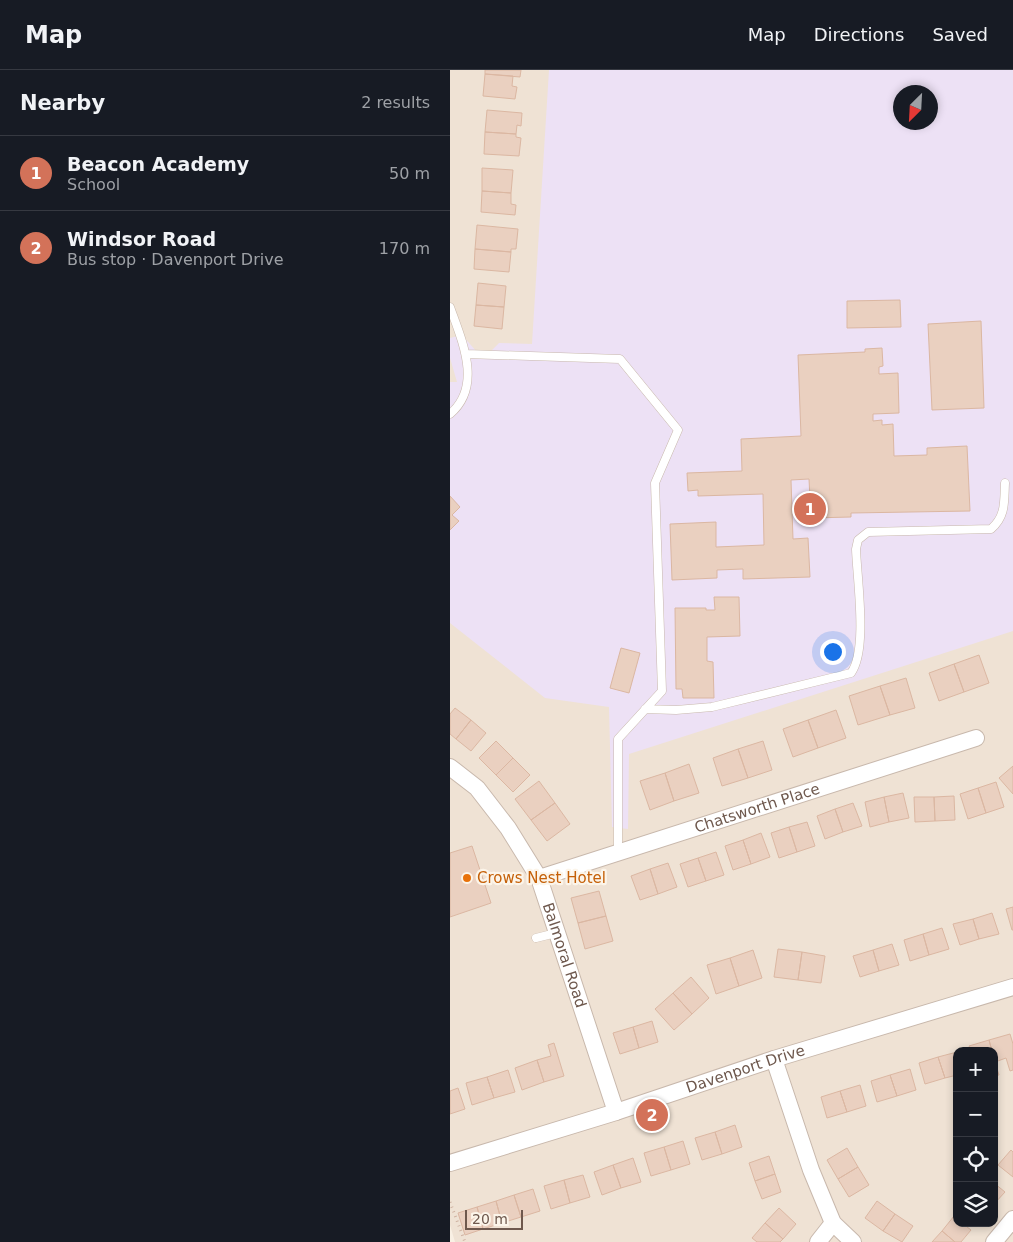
<!DOCTYPE html>
<html lang="en">
<head>
<meta charset="utf-8">
<style>
  :root { --surface:#171b24; --page:#242831; --text:#f1f3f6; --muted:#9ea1a6; --line:#363941; --accent:#d37259 }
  body { margin:0; font-family:"DejaVu Sans",sans-serif; background:var(--page); color:var(--text) }
  .controls { position:absolute; right:15px; bottom:15px; display:grid; overflow:hidden; border-radius:10px; box-shadow:0 2px 8px #0003 }
  .controls button { width:45px; height:45px; display:grid; place-items:center; padding:0; border:0; border-bottom:1px solid var(--line); background:var(--surface); color:var(--text); font:25px sans-serif }
  .compass { position:absolute; left:443px; top:15px; width:45px; height:45px; border-radius:50%; background:var(--surface); box-shadow:0 2px 8px #0003; rotate:204deg }
  .scale { position:absolute; left:15px; bottom:12px; width:58px; box-sizing:border-box; padding-left:5px; border:2px solid #6e584d; border-top:0; font-size:14px; line-height:18px; white-space:nowrap; color:#6e584d; -webkit-text-stroke:4px #fcf5ea; paint-order:stroke }
  .you { position:absolute; left:382px; top:581px; width:18px; height:18px; margin:-12px; border:4px solid #fff; border-radius:50%; background:#1a73e8; box-shadow:0 0 0 8px #1a73e833 }
  .badge { display:grid; place-items:center; width:32px; height:32px; border-radius:50%; background:var(--accent); color:#fff; font-size:16px; font-weight:700 }
  .pin { position:absolute; translate:-50% -50%; border:2px solid #fff; box-shadow:0 1px 5px #0006 }
  .list { margin:0; padding:0; list-style:none }
  h2 { display:flex; justify-content:space-between; align-items:center; height:65px; margin:0; padding:0 20px; font-size:21px }
  h2 small { font-size:16px; font-weight:400; color:var(--muted) }
  .list li { display:grid; grid-template-columns:32px 1fr auto; gap:15px; align-items:center; box-sizing:border-box; height:75px; padding:0 20px; border-top:1px solid var(--line) }
  .list b { display:block; font-size:19px; white-space:nowrap }
  .list p { margin:0; font-size:16px; white-space:nowrap; color:var(--muted) }
  .list em { font-size:16px; font-style:normal; color:var(--muted) }
  .icon { flex:none; width:28px; height:28px; fill:none; stroke:currentColor; stroke-width:2; stroke-linecap:round; stroke-linejoin:round }
  .map { position:relative; flex:none; width:563px; height:1172px; overflow:hidden }
  header { display:flex; align-items:center; gap:30px; box-sizing:border-box; height:70px; padding:0 25px; background:var(--surface); border-bottom:1px solid var(--line) }
  header strong { font-size:24px }
  nav { display:flex; gap:28px; margin-inline-start:auto; font-size:18px }
  main { display:flex }
  aside { flex:1; background:var(--surface) }
  .map>svg:first-child { display:block }
  .residential { fill:#efe2d4; fill-rule:evenodd }
  .education { fill:#ede1f5; fill-rule:evenodd }
  .building { fill:#ead0c0; stroke:#dbb7a2 }
  .lines { fill:none; stroke-linecap:round; stroke-linejoin:round }
  .service-casing { stroke:#c8b8ac; stroke-width:9 }
  .minor-casing { stroke:#c8b8ac; stroke-width:18 }
  .path { stroke:#cfb3a3; stroke-width:3; stroke-dasharray:1 4; stroke-linecap:butt }
  .service { stroke:#fff; stroke-width:8 }
  .minor { stroke:#fff; stroke-width:16 }
  .food-dot { fill:#e8710a; stroke:#fcf5ea; stroke-width:2 }
  .labels { text-anchor:middle; dominant-baseline:central; stroke-width:4.5; stroke-linejoin:round; paint-order:stroke }
  .street-label { font-size:15px; fill:#6e584d; stroke:#fcf5ea }
  .food-label { font-size:15px; fill:#c56008; stroke:#fcf5ea; text-anchor:start }
</style>
</head>
<body>
<header>
<strong>Map</strong>
<nav><a>Map</a><a>Directions</a><a>Saved</a></nav>
</header>
<main>
<aside>
<h2>Nearby<small>2 results</small></h2>
<ul class="list">
<li><span class="badge">1</span><div><b>Beacon Academy</b><p>School</p></div><em>50 m</em></li>
<li><span class="badge">2</span><div><b>Windsor Road</b><p>Bus stop · Davenport Drive</p></div><em>170 m</em></li>
</ul>
</aside>
<div class="map">
<svg width="563" height="1172" viewBox="0 0 563 1172">
  <rect width="100%" height="100%" fill="#f9f0e4"/>
  <path class="residential" d="M0,0H563V1172H5L0,1155ZM450,22H480V52H450ZM507,981H544V1153H507Z"/>
  <path class="education" d="M99,0H563V561L179,684L178,759L162,757L159,637L95,628L0,553V312H7L0,288V268L12,265L27,282L39,283L49,273L82,274ZM450,22H480V52H450Z"/>
  <path class="building" d="M35,0H71L70,7L35,4Z
    M35,4L63,6L62,16L67,17L65,29L33,26Z
    M37,40L72,43L71,56L67,55L66,64L35,62Z
    M35,62L66,64V67L71,68L69,86L34,84Z
    M32,98L63,100L61,123L32,121Z
    M32,121L61,123V134L66,135L65,145L31,142Z
    M27,155L68,159L66,179H61V182L25,179Z
    M25,179L61,182L59,202L24,199Z
    M28,213L56,216L54,237L26,235Z
    M450,230L451,257L397,258V231Z
    M26,235L54,237L52,259L24,256Z
    M531,251L534,338L482,340L478,254Z
    M432,278L433,296L429,297V304L448,303L449,343L423,344V351L432,350V355L443,354L444,386L477,385V378L517,376L520,441L401,443V447L361,448L359,409L341,410L343,469L358,468L360,507L293,509V499L267,500V508L222,510L220,454L266,452V477L314,475L313,424L248,426V420L238,421L237,403L292,401L291,369L351,366L348,285L415,282V279Z
    M0,426L10,437L2,445L9,451L0,460Z
    M264,527H289L290,566L257,567V591L263,592L264,628H233L232,619H226L225,538H256V540H265Z
    M171,578L190,583L179,623L160,618Z
    M529,585L539,613L514,622L504,594Z
    M504,594L514,622L489,631L479,603Z
    M456,608L465,638L440,645L430,616Z
    M430,616L440,645L408,655L399,626Z
    M5,638L21,650L6,669L0,664V644Z
    M386,640L396,668L368,678L358,650Z
    M21,650L36,663L21,681L6,669Z
    M358,650L368,678L343,687L333,659Z
    M46,671L63,688L46,705L29,688Z
    M313,671L322,700L298,708L288,679Z
    M288,679L298,708L272,716L263,688Z
    M63,688L80,705L63,722L46,705Z
    M239,694L249,723L224,731L215,703Z
    M563,696V724L549,708Z
    M215,703L224,731L200,740L190,711Z
    M89,711L105,733L81,750L65,729Z
    M546,712L554,737L536,743L528,718Z
    M528,718L536,743L518,749L510,724Z
    M453,723L459,748L439,752L434,727Z
    M504,726L505,750L485,751L484,727Z
    M434,727L439,752L420,757L415,732Z
    M464,727H484L485,751L465,752Z
    M105,733L120,754L97,771L81,750Z
    M403,733L412,756L393,762L385,739Z
    M385,739L393,762L375,769L367,746Z
    M357,752L365,776L347,782L339,757Z
    M339,757L347,782L329,788L321,763Z
    M311,763L320,787L301,794L293,770Z
    M293,770L301,794L283,800L275,776Z
    M22,776L41,833L0,847V783Z
    M266,782L274,805L256,811L248,788Z
    M248,788L256,811L238,817L230,794Z
    M218,793L227,817L208,824L200,799Z
    M200,799L208,824L190,830L181,806Z
    M149,821L156,846L128,853L121,828Z
    M563,837V860H562L556,839Z
    M542,843L549,864L529,869L523,849Z
    M156,846L163,871L135,879L128,853Z
    M523,849L529,869L510,875L503,854Z
    M492,858L499,879L479,885L473,864Z
    M473,864L479,885L460,891L454,870Z
    M442,874L449,895L429,901L423,880Z
    M328,879L352,882L348,910L324,907Z
    M303,880L312,908L289,916L280,888Z
    M423,880L429,901L410,907L403,886Z
    M352,882L375,886L371,913L348,910Z
    M280,888L289,916L266,924L257,895Z
    M241,907L259,928L242,944L223,923Z
    M223,923L242,944L224,960L205,939Z
    M202,951L208,972L189,978L183,957Z
    M183,957L189,978L170,984L163,963Z
    M560,964L563,974V1000L560,1001L556,988L545,992L544,981H542L539,970Z
    M539,970L542,981H521L519,976Z
    M104,973L114,1006L94,1012L87,990L101,986L98,975Z
    M507,982V1005L495,1008L488,987Z
    M488,987L495,1008L475,1014L469,993Z
    M544,989L549,1005L544,1006Z
    M87,990L94,1012L72,1020L65,998Z
    M460,999L466,1020L447,1026L440,1005Z
    M58,1000L65,1022L44,1028L37,1007Z
    M440,1005L447,1026L427,1032L421,1011Z
    M37,1007L44,1028L22,1035L16,1013Z
    M410,1015L416,1036L397,1042L390,1021Z
    M8,1018L15,1039L0,1044V1021Z
    M390,1021L397,1042L377,1048L371,1027Z
    M285,1055L292,1077L272,1084L265,1062Z
    M265,1062L272,1084L252,1090L245,1068Z
    M233,1071L240,1094L221,1100L214,1077Z
    M214,1077L221,1100L201,1106L194,1083Z
    M397,1078L408,1097L388,1109L377,1090Z
    M561,1080L563,1082V1107L548,1095Z
    M319,1086L325,1104L305,1111L299,1093Z
    M183,1088L191,1112L171,1118L163,1095Z
    M163,1095L171,1118L152,1125L144,1102Z
    M408,1097L419,1115L399,1127L388,1109Z
    M325,1104L331,1122L312,1129L305,1111Z
    M133,1105L140,1127L120,1133L114,1110Z
    M114,1110L120,1133L101,1139L94,1116Z
    M544,1113L555,1122L544,1134Z
    M83,1119L90,1141L71,1147L64,1125Z
    M64,1125L71,1147L52,1153L46,1131Z
    M46,1131L52,1153L33,1159L27,1137Z
    M427,1131L445,1144L433,1161L415,1148Z
    M27,1137L33,1159L15,1165L8,1143Z
    M329,1138L346,1154L333,1169L315,1153Z
    M445,1144L463,1156L452,1172L433,1161Z
    M504,1146L507,1153H512L521,1160L511,1172H505L492,1161Z
    M315,1153L333,1169L330,1172H307L302,1168Z
    M492,1161L505,1172H482Z"/>
  <g class="lines">
    <g class="service-casing">
      <path id="service" d="M0,237C12,271 33,316 0,344
        M16,284L170,289L228,360L205,413L212,621L168,669V781
        M195,639L226,640L262,637L401,603C418,580 407,509 406,479L408,470L418,462L541,459C556,446 554,432 555,413
        M86,868L106,863"/>
    </g>
    <g class="minor-casing">
      <g id="minor">
        <path id="s1" d="M0,697L27,718L58,758L89,808L166,1042"/>
        <path id="s2" d="M89,808L526,668"/>
        <path d="M324,989L361,1100L383,1153L403,1172"/>
        <path id="s3" d="M0,1093L166,1042L324,989L563,917"/>
        <path d="M368,1172L383,1153"/>
        <path d="M544,1172L563,1149"/>
      </g>
    </g>
    <path class="path" d="M0,1132L15,1172"/>
    <use href="#service" class="service"/>
    <use href="#minor" class="minor"/>
  </g>
  <circle class="food-dot" cx="17" cy="808" r="5"/>
  <g class="labels">
    <g class="street-label">
      <text stroke="none"><textPath href="#s2" startOffset="229">Chatsworth Place</textPath></text>
      <text stroke="none"><textPath href="#s1" startOffset="225">Balmoral Road</textPath></text>
      <text stroke="none"><textPath href="#s3" startOffset="310">Davenport Drive</textPath></text>
    </g>
    <g class="food-label">
      <text x="27" y="808">Crows Nest Hotel</text>
    </g>
  </g>
</svg>
<div class="controls">
<button>+</button>
<button>−</button>
<button><svg class="icon" aria-label="locate" viewBox="0 0 24 24"><circle cx="12" cy="12" r="6"/><path d="M12 2v4M12 18v4M2 12h4M18 12h4"/></svg></button>
<button><svg class="icon" aria-label="layers" viewBox="0 0 24 24"><path d="M12 4l9 5-9 5-9-5zM3 14l9 5 9-5"/></svg></button>
</div>
<svg class="compass" viewBox="-18 -18 36 36"><path d="M0-13l5 13h-10z" fill="#e53935"/><path d="M0 13l5-13h-10z" fill="#9ea1a6"/></svg>
<div class="scale">20 m</div>
<div class="you"></div>
<div class="pin badge" style="left:360px;top:439px">1</div>
<div class="pin badge" style="left:202px;top:1045px">2</div>
</div>
</main>
</body>
</html>
